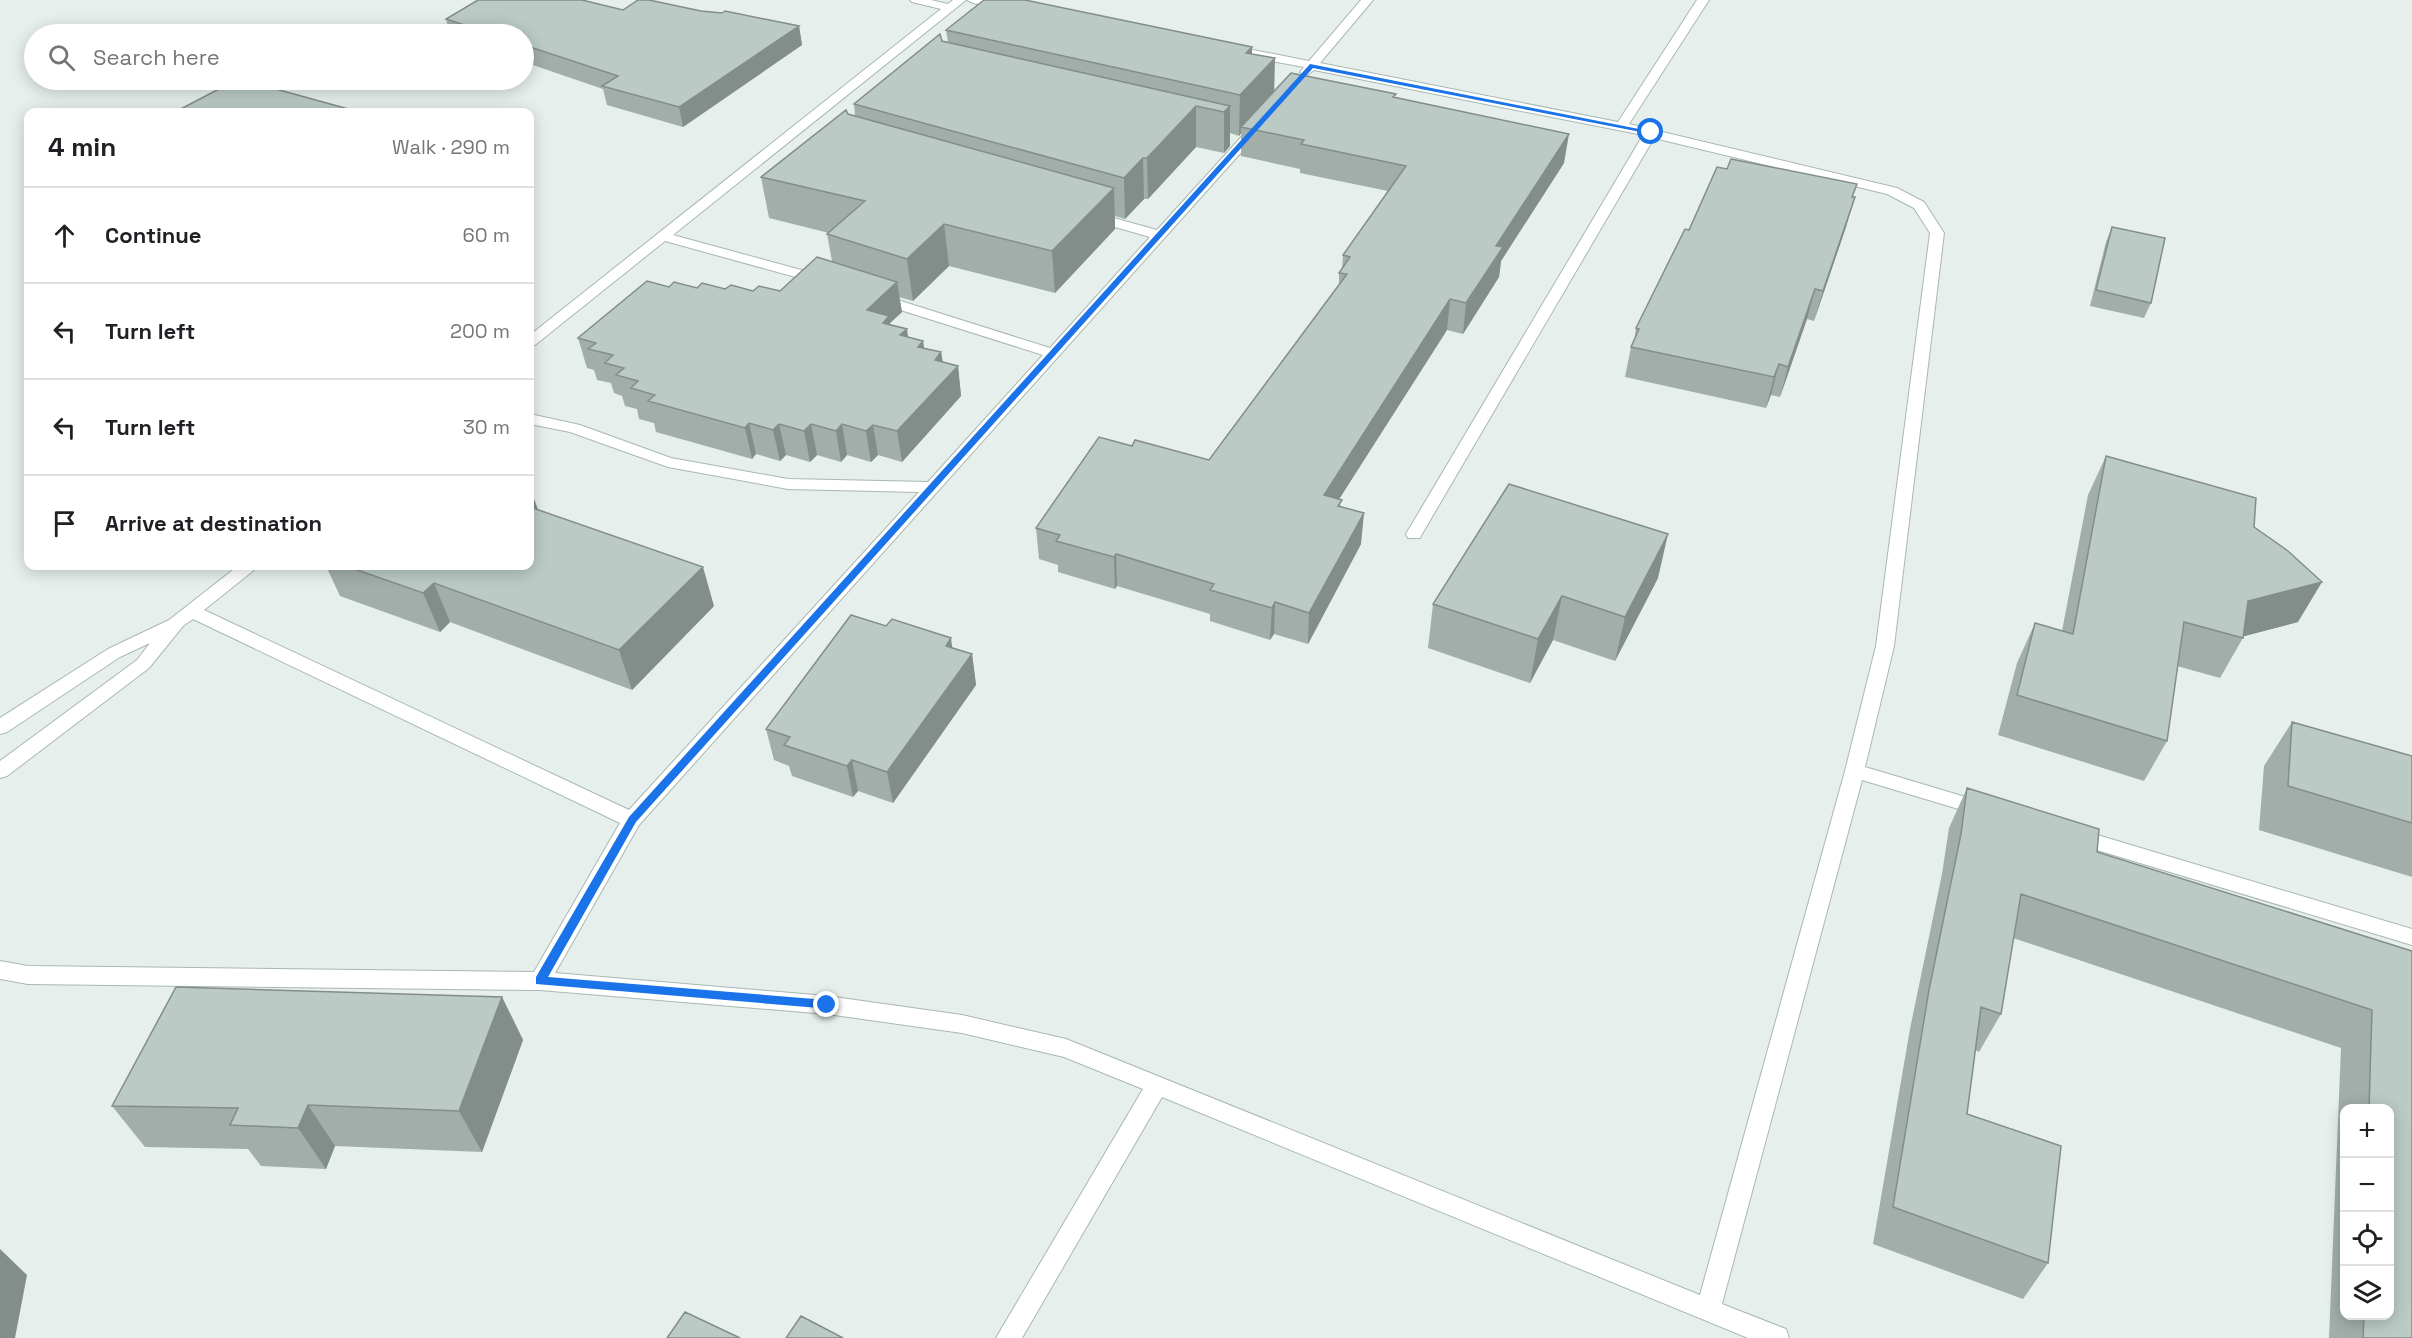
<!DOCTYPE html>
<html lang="en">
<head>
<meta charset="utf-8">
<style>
  :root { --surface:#fff; --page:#f2f2f2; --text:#202124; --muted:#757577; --line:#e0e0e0 }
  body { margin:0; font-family:"Space Grotesk",sans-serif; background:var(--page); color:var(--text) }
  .controls { position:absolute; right:18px; bottom:18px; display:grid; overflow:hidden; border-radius:12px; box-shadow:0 3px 15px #0003 }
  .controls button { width:54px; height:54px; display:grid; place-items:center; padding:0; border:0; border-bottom:2px solid var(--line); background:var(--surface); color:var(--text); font:30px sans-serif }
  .stop { position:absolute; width:18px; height:18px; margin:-14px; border:4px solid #1a73e8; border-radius:50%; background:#fff }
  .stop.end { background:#1a73e8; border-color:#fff; box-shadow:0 2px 6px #0008 }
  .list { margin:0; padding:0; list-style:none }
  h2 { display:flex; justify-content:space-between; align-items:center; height:78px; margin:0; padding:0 24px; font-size:26px }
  h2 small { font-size:20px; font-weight:400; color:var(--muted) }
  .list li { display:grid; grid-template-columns:39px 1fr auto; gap:18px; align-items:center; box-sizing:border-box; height:96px; padding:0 24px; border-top:2px solid var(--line) }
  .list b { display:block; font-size:22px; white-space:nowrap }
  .list em { font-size:20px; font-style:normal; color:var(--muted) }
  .icon { flex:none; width:33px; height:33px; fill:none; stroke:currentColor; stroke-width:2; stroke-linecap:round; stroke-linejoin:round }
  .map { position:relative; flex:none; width:2412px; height:1338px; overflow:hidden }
  .search { position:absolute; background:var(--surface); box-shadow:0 3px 15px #0003; left:24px; top:24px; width:510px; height:66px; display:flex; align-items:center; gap:15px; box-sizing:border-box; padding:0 21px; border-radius:33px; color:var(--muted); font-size:22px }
  .panel { position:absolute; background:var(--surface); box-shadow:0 3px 15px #0003; left:24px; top:108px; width:510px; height:462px; border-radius:12px }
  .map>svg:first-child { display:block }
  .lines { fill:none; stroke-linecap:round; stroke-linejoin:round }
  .minor-casing { stroke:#a8b8b2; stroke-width:2 }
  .minor { fill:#fff; fill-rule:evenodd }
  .wall { fill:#a1aea9; fill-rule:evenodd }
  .shaded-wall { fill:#838d89 }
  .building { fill:#bbcac4; stroke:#838d89; stroke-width:1.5 }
  .route { fill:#1a73e8 }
</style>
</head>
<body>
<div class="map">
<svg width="2412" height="1338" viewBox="0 0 2412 1338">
  <rect width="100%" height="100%" fill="#e6efeb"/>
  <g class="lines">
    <g class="minor-casing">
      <path id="minor" d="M910,0H931L948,4L953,0H966L673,235L827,277L829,280L827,283H817L665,241L535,345L530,346V335L941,9L912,2Z
        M967,0H992L1010,4L1012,6L1006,9L973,3Z
        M1361,0H1373L1320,63L1618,122L1697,0H1709L1629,124L1897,188L1924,202L1944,233L1894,646L1865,767L1989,804L1992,809L1989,814L1982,816L1862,780L1722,1304L1786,1329L1789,1338H1748L1162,1097L1022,1338H996L1143,1089L1064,1057L962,1033L827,1014L540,990L28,984L0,979V961L28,966L534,972L620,823L193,619L183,626L149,668L7,776L0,778V761L137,660L150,643L120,657L7,732L0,734V718L108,649L169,620L238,566H256L254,570L204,610L629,810L919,492L788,489L668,467L570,432L530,424V414L580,425L671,458L788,479L928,482L1043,355L872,301L870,298L872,295H882L1050,348L1150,237L1087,219L1085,216L1087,213L1092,212L1157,230L1254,123L1258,122L1264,126L1262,129L639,825L555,973L827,996L962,1015L1066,1039L1700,1295L1845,771L1876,646L1930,233L1914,208L1887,194L1654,138L1422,534L1420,538H1408L1406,534L1643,135L1314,70L1306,76L1300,72L1304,67L1228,53L1222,49L1228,45L1309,61Z
        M2074,828L2412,929V945L2067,841L2064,836L2067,831Z"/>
    </g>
    <use href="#minor" class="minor"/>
  </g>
  <path class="wall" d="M623,10L701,11L799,26L802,45L683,127L607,105L603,89L524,62V34H450L446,19Z
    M946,30L1252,47V54L1274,92L1395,97L1564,163L1501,261L1499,277L1463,334L1447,330L1339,499L1341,507L1361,544L1308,644L1274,634L1270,640L1210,621V614L1117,586L1115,589L1058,572V565L1039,559L1036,528L1132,446L1209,460L1339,286V273L1342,269L1343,255L1388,191L1300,173V169L1241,156V133L1239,136L1230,133V146L1224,153L1196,147L1148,199H1144L1125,219L1115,216V229L1055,293L949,266L913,301L899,297L902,312L890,323V324L908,337L923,341L924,348L941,352L943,362L958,366L961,396L902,462L878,455L871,462L847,455L841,462L817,455L810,462L786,455L780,461L756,454L752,459L656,432L654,423L639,419L637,409L625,406L622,396L614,393L611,383L597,380L594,370L587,368L578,338L669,287L753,291H780L832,261L827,234L829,233L769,218L761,177L848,114L855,116L854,104L942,41L948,42Z
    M1853,197L1846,227L1814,321L1807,319L1780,397L1771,395L1766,408L1625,377L1631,347L1634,342L1636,328Z
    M2112,227L2151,303L2144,318L2090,306L2106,242Z
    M2106,456L2254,527L2298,622L2244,636L2220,678L2177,666L2167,741L2144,781L1998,735L2017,663L2035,623L2062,631L2088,495Z
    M533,496L538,510L714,606L632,690L450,622L440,632L340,596L326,566H530Z
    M1658,578L1615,661L1553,640L1530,683L1428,648L1433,604Z
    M952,648L972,654L976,685L893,803L858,791L853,797L792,776L789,766L774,760L766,729Z
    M2292,722L2412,756V877L2259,830L2264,766Z
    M1967,788L2097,852L2412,951V1338H2329L2341,1048L2013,938L2001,1014L1979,1052L1975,1050L1967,1114L2048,1263L2023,1299L1873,1244L1910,1029L1942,874L1949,828ZM2344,1108H2390V1316H2344Z
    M502,997L523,1040L482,1152L335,1146L326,1169L261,1166L248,1149L145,1147L112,1106Z"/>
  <path class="shaded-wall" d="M799,26L802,45L683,127L679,107Z
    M1252,47V83L1275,58L1274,98L1241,127V133L1239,136L1240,95L1246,53Z
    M1196,106V147L1148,199L1147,158Z
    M1230,106V146L1224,153V112Z
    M1569,134L1564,163L1501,261L1499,277L1463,334L1466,303L1496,246Z
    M1143,158L1144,199L1125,219L1124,178Z
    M1114,188L1115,229L1055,293L1052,251Z
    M1855,197L1846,227L1814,321L1823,291Z
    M944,224L949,266L913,301L907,259Z
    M897,282L902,312L890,323L893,346L867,310Z
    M1815,289L1807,319L1780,397L1788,367Z
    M1450,299L1447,330L1322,526L1324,495Z
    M907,329L911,359L900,335Z
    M923,341L927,372L918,347Z
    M941,352L945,380L958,366L961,396L902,462L897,431L935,360Z
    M1779,364L1771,395L1766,408L1774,377Z
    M749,423L756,454L752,459L745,428Z
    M779,424L786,455L780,461L773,430Z
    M811,424L817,455L810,462L804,431Z
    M842,424L847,455L841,462L836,431Z
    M873,425L878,455L871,462L866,431Z
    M533,496L547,535L530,521V500Z
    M1364,513L1361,544L1308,644L1309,613Z
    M1668,534L1658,578L1615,661L1625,617Z
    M1116,554L1117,586L1115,589L1114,557Z
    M703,567L714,606L632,690L619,650Z
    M2322,582L2298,622L2241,637L2248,601Z
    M434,583L450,622L440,632L423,593Z
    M1562,596L1553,640L1530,683L1538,639Z
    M1275,602L1274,634L1270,640L1272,608Z
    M951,638L955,670L946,646Z
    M972,654L976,685L893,803L887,772Z
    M852,760L858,791L853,797L847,766Z
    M502,997L523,1040L482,1152L459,1111Z
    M308,1105L335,1146L326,1169L298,1128Z
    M0,1249L27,1275L15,1338H0Z"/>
  <path class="building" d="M478,0H582L623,10L638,0H649L701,11L722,13L725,11L799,26L679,107L602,86L618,76L524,45V34H492L446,19Z
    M984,0H1025L1252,47L1246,53L1275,58L1240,95L946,30Z
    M940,34L942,41L1230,106L1224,112L1196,106L1147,158H1143L1124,178L854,104Z
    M1291,73L1396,94L1393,97L1569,134L1496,246L1503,247L1466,303L1450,299L1324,495L1342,500L1338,506L1364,513L1309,613L1275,602L1272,608L1210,590L1214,584L1116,554L1114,557L1056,541L1060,535L1036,528L1099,437L1132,446L1135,440L1209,460L1347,274L1339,273L1350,257L1343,255L1406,166L1301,144L1304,140L1241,127Z
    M236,80H243L352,110L348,112H175Z
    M846,110L848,114L1114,188L1052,251L944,224L907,259L827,234L865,201L761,177Z
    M1731,159L1857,184L1852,197H1855L1823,291L1815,289L1788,367L1779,364L1774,377L1631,347L1639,329L1636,328L1685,229L1689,230L1717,167L1727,169Z
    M2112,227L2165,238L2151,303L2096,290Z
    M817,257L897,282L867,310L889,316L883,323L907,329L900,335L923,341L918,347L941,352L935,360L958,366L897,431L873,425L866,431L842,424L836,431L811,424L804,431L779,424L773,430L749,423L745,428L648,401L655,395L631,388L638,381L616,375L624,368L605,363L613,355L588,349L596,343L578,338L647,281L669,287L674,282L697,288L702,283L725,289L731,285L753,291L759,286L780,291Z
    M2106,456L2256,498L2254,527L2288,551L2322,582L2248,601L2243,638L2184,622L2167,741L2017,695L2035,623L2073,634Z
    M1509,484L1668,534L1625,617L1562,596L1538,639L1433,604Z
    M530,507L703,567L619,650L434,583L423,593L346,566H530Z
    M851,615L886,626L892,619L951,638L946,646L972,654L887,772L852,760L847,766L784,745L790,737L766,729Z
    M2292,722L2412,756V823L2288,786Z
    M1967,788L2099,829L2097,852L2412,951V1338H2363L2364,1316H2390V1108H2369L2372,1010L2021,894L2001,1014L1981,1007L1967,1114L2061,1146L2048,1263L1893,1207L1929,990L1961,834Z
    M176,987L502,997L459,1111L308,1105L298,1128L230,1125L238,1108L112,1106Z
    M685,1312L740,1338H667Z
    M801,1316L843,1338H786Z"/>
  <path class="route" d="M1310,64L1654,132L1651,134L1313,68L636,822L548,977L827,1000L831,1002V1009L536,984V977L629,817Z"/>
</svg>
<div class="controls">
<button>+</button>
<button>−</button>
<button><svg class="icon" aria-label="locate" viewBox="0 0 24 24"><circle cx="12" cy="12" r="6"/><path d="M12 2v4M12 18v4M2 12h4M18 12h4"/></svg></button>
<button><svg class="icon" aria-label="layers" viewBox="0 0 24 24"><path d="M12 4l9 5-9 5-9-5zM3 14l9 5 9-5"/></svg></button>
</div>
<div class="stop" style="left:1651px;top:132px"></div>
<div class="stop end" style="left:827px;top:1005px"></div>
<div class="search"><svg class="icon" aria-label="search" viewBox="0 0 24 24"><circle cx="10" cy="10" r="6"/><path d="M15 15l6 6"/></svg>Search here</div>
<section class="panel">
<h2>4 min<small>Walk · 290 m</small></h2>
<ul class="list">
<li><svg class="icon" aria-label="ahead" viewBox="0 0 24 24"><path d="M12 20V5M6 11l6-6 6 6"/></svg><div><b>Continue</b></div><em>60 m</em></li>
<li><svg class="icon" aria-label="left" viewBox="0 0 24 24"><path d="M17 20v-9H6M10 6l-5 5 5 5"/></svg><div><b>Turn left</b></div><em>200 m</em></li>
<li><svg class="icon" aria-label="left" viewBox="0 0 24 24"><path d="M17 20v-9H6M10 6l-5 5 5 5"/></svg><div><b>Turn left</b></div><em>30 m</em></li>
<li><svg class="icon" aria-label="arrive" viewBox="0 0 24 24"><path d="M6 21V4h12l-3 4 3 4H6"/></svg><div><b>Arrive at destination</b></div></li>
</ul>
</section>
</div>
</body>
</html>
